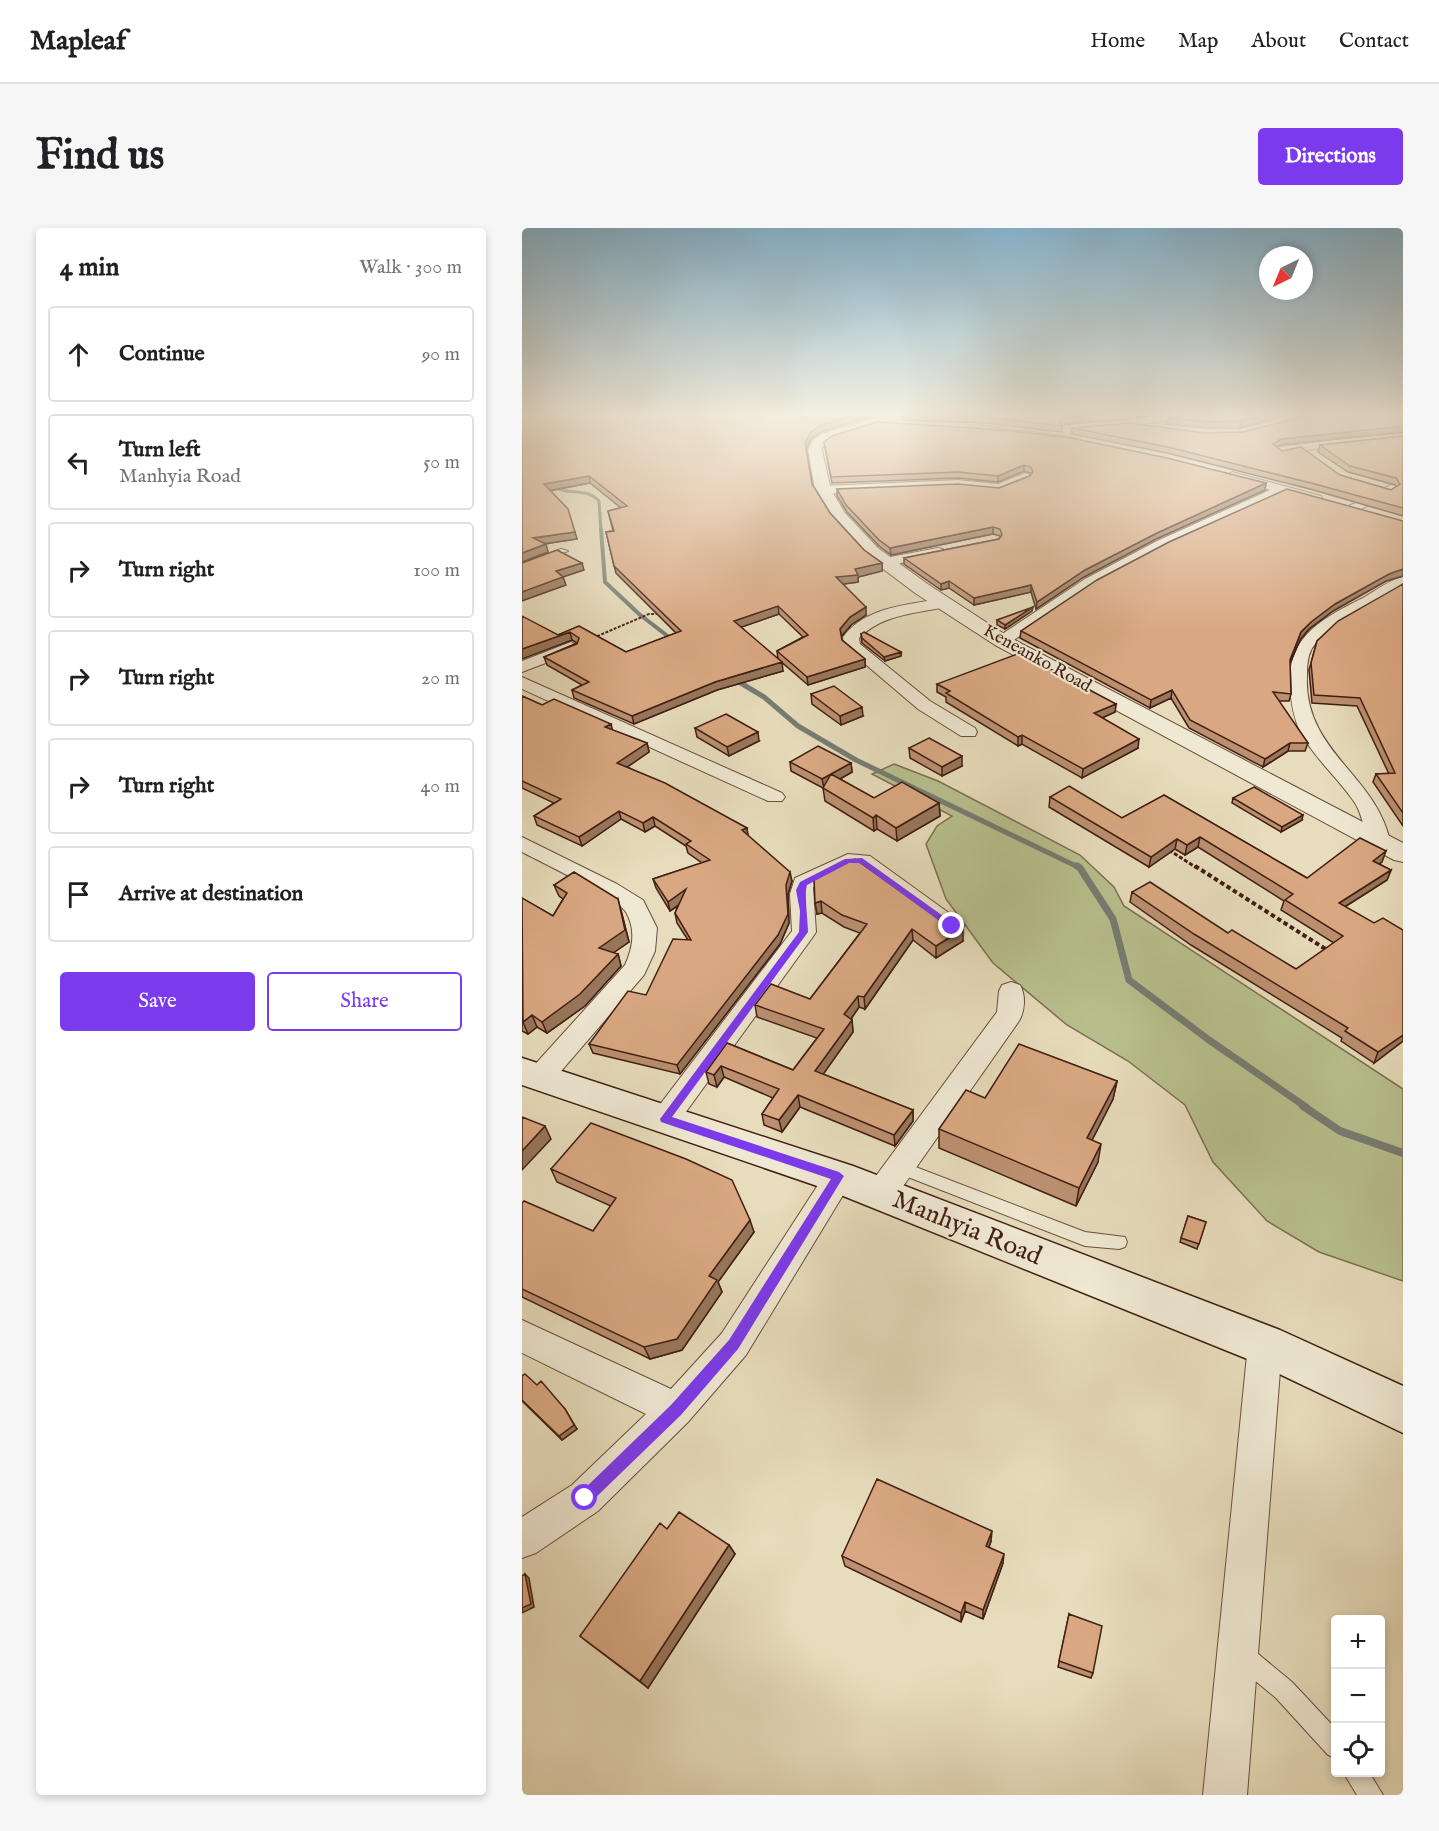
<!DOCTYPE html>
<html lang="en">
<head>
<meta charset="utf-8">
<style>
  :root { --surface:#fff; --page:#f6f6f6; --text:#202124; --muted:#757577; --line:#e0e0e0; --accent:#7c3aed }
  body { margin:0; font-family:"IM FELL English",serif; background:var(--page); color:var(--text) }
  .controls { position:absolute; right:18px; bottom:18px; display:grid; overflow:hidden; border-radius:6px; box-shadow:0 3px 9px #0003 }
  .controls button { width:54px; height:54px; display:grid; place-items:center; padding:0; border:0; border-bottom:2px solid var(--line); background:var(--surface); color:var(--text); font:30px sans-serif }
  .compass { position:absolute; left:737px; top:18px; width:54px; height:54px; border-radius:50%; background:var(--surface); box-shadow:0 3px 9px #0003; rotate:223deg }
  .stop { position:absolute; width:18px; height:18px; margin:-14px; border:4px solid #7c3aed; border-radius:50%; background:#fff }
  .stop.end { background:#7c3aed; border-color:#fff; box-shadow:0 2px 6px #0008 }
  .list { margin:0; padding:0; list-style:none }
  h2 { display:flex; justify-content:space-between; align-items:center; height:78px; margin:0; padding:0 24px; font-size:26px }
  h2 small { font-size:20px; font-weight:400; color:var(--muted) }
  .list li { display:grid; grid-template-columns:39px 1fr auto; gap:18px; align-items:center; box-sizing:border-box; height:96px; margin:0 12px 12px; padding:0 12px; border:2px solid var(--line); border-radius:6px }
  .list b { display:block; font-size:22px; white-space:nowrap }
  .list p { margin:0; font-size:20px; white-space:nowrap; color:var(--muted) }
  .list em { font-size:20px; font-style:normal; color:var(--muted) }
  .actions { display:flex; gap:12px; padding:18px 24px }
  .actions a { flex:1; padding:14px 0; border:2px solid var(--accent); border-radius:6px; text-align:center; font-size:21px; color:var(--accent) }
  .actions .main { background:var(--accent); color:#fff }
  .icon { flex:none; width:33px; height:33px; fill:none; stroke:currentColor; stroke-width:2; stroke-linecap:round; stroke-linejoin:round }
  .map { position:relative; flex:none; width:881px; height:1567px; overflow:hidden; border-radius:6px }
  header { display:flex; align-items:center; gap:36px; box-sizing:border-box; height:84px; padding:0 30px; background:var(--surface); border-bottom:2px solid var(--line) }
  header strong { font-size:28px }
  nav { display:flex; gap:33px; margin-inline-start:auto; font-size:21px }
  .intro { display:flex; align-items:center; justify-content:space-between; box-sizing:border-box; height:144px; padding:0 36px }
  h1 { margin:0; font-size:42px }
  .button { padding:15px 27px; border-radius:6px; background:var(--accent); color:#fff; font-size:21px; font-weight:700 }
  main { display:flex; gap:36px; padding:0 36px }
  aside { flex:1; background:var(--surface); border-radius:6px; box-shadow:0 3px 9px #0003 }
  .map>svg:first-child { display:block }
  .green { fill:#b8c08e; stroke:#7c7050; stroke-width:1.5 }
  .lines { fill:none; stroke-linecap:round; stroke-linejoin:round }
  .stream-far4 { stroke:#757d73; stroke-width:3 }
  .stream-far3 { stroke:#757d73; stroke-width:4 }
  .stream-far2 { stroke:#757d73; stroke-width:5 }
  .stream-far1 { stroke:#757d73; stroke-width:7 }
  .stream { stroke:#757d73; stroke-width:8 }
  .service-casing { stroke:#6a4e3d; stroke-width:2 }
  .minor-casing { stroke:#6a4e3d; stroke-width:2 }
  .tertiary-casing { stroke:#6a4e3d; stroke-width:2 }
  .secondary-casing { stroke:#411f13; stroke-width:3 }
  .path-far2 { stroke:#411f13; stroke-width:2; stroke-dasharray:3 1.5; stroke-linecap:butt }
  .path-far1 { stroke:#411f13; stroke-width:3; stroke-dasharray:4 2; stroke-linecap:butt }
  .path { stroke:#411f13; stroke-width:4; stroke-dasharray:4.5 3; stroke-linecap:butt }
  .service { fill:#efe8d3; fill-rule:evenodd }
  .minor { fill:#efe8d3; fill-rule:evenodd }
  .tertiary { fill:#efe8d3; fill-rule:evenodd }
  .secondary { fill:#efe8d3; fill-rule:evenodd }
  .wall { fill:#bb9070; stroke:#411f13; stroke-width:1.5 }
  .shaded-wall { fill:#98765b; stroke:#411f13; stroke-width:1.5 }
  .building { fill:#d9a882; stroke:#411f13; stroke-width:1.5 }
  .route { fill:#7c3aed }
  .labels { text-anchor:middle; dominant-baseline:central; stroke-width:4.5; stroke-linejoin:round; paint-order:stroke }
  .far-street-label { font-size:18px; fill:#411f13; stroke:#efe8d3 }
  .near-street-label { font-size:26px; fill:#411f13; stroke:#efe8d3 }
</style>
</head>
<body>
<header>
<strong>Mapleaf</strong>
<nav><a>Home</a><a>Map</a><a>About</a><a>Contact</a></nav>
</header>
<div class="intro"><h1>Find us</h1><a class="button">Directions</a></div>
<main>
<aside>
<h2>4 min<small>Walk · 300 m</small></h2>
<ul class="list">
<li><svg class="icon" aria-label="ahead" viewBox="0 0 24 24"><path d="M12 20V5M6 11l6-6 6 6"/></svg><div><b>Continue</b></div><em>90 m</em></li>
<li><svg class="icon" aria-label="left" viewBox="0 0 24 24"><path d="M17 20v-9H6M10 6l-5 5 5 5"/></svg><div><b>Turn left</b><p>Manhyia Road</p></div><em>50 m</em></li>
<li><svg class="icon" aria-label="right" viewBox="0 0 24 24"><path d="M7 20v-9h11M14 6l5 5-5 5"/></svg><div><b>Turn right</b></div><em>100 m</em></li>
<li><svg class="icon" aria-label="right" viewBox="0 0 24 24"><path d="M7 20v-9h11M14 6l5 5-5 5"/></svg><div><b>Turn right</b></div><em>20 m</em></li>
<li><svg class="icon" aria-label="right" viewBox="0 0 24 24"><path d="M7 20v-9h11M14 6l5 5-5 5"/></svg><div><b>Turn right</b></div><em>40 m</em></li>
<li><svg class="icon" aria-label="arrive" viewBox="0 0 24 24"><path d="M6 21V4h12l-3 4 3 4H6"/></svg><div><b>Arrive at destination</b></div></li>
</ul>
<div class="actions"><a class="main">Save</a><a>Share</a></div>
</aside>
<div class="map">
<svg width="881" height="1567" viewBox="0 0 881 1567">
  <rect width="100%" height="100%" fill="#e7dcbb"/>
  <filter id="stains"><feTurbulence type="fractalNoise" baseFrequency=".00333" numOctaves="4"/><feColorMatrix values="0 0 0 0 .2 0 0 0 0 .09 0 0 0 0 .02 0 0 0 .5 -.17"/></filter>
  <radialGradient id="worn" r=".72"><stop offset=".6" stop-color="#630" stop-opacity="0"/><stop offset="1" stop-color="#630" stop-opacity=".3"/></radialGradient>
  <path class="green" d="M372,536L416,553L558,627L592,659L602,678L881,861V1053L797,1024L745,993L691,934L663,877L606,833L545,797L471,735L424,671L404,616L415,598L430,588L350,546Z"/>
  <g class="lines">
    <path class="stream-far4" d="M447,250L484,257
      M29,256C45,270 61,257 77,273L79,303"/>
    <path class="stream-far3" d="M79,301L83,354L117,386L152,413"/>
    <path class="stream-far2" d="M212,451L242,469L276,498L334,532L558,640"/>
    <path class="stream-far1" d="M555,638L558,640L591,691L607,752L687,812L784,879"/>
    <path class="stream" d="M781,878L818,903L881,925"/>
    <g class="service-casing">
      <path id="service" d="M39,321L46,323L0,341V336Z
        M378,933L563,1004L603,1009L605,1014L603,1019L597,1021L563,1018L373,944L370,939L373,934Z
        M721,1417L729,1420L770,1454L814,1501V1530L806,1527L754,1470L713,1436L710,1428L713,1420Z
        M821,1544H847L861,1567H835Z"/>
    </g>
    <g class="minor-casing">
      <path id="minor" d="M351,185H366L373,189L368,192Z
        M657,185H685L680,188L577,202L571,199L577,196Z
        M460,198L549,209L555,212L549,215L456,203L454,201Z
        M881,206V212L811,218L758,227L752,223L758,219L811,212Z
        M710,244L799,268L800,271L794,275L761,266L645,319L573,357L486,416H474L472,413L474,410L563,351L635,313L748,262L706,251L704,248Z
        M503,245L507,246L509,249L507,252L477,264L436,260L301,266L295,262L301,258L436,252L476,256Z
        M881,251V260L835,283L830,284L823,280Z
        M416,320L421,321L423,324L421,327L363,338L356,334L363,330Z
        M881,349V359C852,378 816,390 793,416C786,424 785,436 785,446C781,524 853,545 868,613L865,618L857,619L849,618C841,606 842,589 833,575C816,550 792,530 778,503C771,488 769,474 768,458C765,408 801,390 841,370C853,363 867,352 881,349Z
        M422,370L430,375L427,378C395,386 362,385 337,410L338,416L408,473L453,500L455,504L453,508H439L396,481L322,418L321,409C344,378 387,377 422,370Z
        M49,414L57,419L55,423L0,444V433Z
        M0,449L260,565L263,569L260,573H246L0,461Z
        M0,609L95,656L121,672L135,700L133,723L122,747L28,856L18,859L8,856L4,849L8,842L103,737C111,719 114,702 104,684C98,672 17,633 0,624Z
        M326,626L348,628L438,693L442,698L438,703L430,706L422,703L335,640H330L291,659L294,704L290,710L153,899L143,902L133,899L129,891L133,883L270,703L268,666L273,650Z
        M489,754L498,757C504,767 503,783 497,793L370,974L359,978L348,974L344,965L348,956L475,784L477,763L480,757Z
        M317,937L327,940L332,949L224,1127L166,1194L76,1283L14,1325L0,1330V1289L50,1257L124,1186L0,1125V1092L149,1161L200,1105L307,940Z
        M743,1101L755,1106L760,1117L725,1567H681L726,1117L731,1106Z"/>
    </g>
    <g class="tertiary-casing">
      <path id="tertiary" d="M367,185H387L385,188L310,212L301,218L300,222L309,262L323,285L356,320L407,357L487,409L881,615V634L872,632L473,417L393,365L344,328L310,291L293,262L286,222L290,213L300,206Z"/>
    </g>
    <g class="secondary-casing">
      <path id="secondary" d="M0,830L331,938L758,1102L881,1158V1205L728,1132L304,961L0,857Z"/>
    </g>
    <path class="path-far2" d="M71,410L127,386H140"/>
    <path class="path-far1" d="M647,622L675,640"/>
    <path class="path" d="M673,638L805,722"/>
    <use href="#service" class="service"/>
    <use href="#minor" class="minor"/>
    <use href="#tertiary" class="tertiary"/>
    <use href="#secondary" class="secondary"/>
  </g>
  <path class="wall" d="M0,185L277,189L299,204L289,211L284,220L290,256L308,285L342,322L360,335V343L336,349V354L321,356L344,387L329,397L319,409L320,412L343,431V439L286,457L256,431L255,423L281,409L257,386L219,399L261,443L195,462L112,496L52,470L50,462L60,457L25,437L22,429L55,415L50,412L36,407L57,398L104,424L154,405L94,345L84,304L91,303L86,283L99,280L68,255L28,263L55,311L23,316L26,324L0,334Z
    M381,185L606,191L544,196L540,198V204L463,195L381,192Z
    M881,185V204L758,217L755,219L760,223L818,247L869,262L874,259L873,257L826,244L796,224L798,217L881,208V288L788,261L645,225L550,206V200L683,205L721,204Z
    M760,189L718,200H685L645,196L646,190Z
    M302,214L744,255L743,262L634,311L562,349L514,381L509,364L452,377L427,360L419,362L382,336V330L477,311L478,309V308L471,306L369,327L357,318L325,284L315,268V261L477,260L508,248L509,246V245L502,243L476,254L436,250L310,255Z
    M881,293V348L864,353L811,383L787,401L778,412L768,435L769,466L767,473H756L786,515L783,523H766L741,539L667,500L649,470L628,480L498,410L499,403Z
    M881,356V598L851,554L854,546H867L835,478L790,475L787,442L795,413Z
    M510,383L483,401L475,397V392Z
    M339,406L379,424V428L363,433L340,415Z
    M415,456L594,476L593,484L580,490L616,520L560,550L500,516L496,518L424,474V469L415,464Z
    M289,466L341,488L319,497L290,476Z
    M0,468L20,477L89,496L90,502L125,515L127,524L105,539L225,600L226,608L270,653L266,666L267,695L258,716L158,846L71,825L67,816L124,767L166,712L155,695L153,685L156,678L148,683L134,660L131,651L180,635L166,625L164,618L133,598L123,604L99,591L60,618L15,597L12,588L32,575L0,560Z
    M173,500L237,513L207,528L175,509Z
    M387,520L440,538L420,548L388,530Z
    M268,534L329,535L330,544L318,551L352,570L417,575L418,588L375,613L355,601L352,603L303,573L301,560L269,543Z
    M642,567L785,650L860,634L857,636L869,642L865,652L824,678L881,813L852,835L819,813L820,810L669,717L608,674L610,664L706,705L774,741L812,715L759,682L762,673L676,619L663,627L653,621L627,639L527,579L528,569L600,590Z
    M711,570L780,592L759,604L710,575Z
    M292,649L441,713L414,730L391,712L343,781L337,779L329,791L330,792L331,804L301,846L391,882V893L373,918L278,879L260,904L242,897L240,886L251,870L202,849L195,859L187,856L184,844L205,815L271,842L295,810L235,789L233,777L288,771L338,705L322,699L300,685L295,686Z
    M32,657L99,682L107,714L91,725L96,726L99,738L63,778L25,805L15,799L6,806L0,803V670L31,688L41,671L37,668Z
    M595,853L591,871L570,912L576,934L554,978L417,920V901L463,870Z
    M29,941L232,1004L196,1054L200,1064L160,1122L128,1131L0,1069V975L71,1003L89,978L35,954Z
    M666,988L684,994L675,1021L658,1014Z
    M0,1148L55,1201L40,1212L0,1173Z
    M145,1301L207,1317L213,1326L126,1460L68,1416L58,1408Z
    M469,1313L467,1319L481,1335L461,1391L443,1383L439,1394L323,1338L320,1328Z
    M547,1386L571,1445L569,1450L536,1439Z"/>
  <path class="shaded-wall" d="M273,185H287L274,190L272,186Z
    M340,185H360L299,204L289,211L284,221L283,215L288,205L299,197Z
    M601,185H645L606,191L544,196L540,198L536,194L544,189Z
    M754,185H761L760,189L718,200L719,193Z
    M881,198V204L758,217L750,222L751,216L759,211Z
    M502,237V243L476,254V248Z
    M67,248L68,255L24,263L22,256Z
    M744,255L743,262L634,311L562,349L514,381L515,374L563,342L635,305Z
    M471,299V306L369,327L368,320Z
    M53,304L55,311L13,317L11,310Z
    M24,316L26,324L0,334V325Z
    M60,335L62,342L41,349L44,357L0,373V364L34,343Z
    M360,335V343L336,349V354L315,357L314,349L333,341Z
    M881,341V348L864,353L811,383L787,401L778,412L766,440L768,432L779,404L789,394L813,376L867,346Z
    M427,353V360L419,362V356Z
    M509,357V364L452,377V370Z
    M256,378L257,386L214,401L212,393Z
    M344,379V387L329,397L319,409L318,401L328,389Z
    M511,379L510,383L483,401V397Z
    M48,404L50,412L0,431V421Z
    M379,424V428L363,433L362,429Z
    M343,431V439L286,457L285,449Z
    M260,434L261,443L195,462L112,496L110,488L193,454Z
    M650,462L649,470L628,480L629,472Z
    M594,476L593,484L571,494L572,485Z
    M340,479L341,488L319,497L318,488Z
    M89,496L91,505L83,499Z
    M236,504L237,513L207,528L205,519Z
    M500,507V516L496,518V509Z
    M617,511L616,520L560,550L561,541Z
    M125,515L127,524L98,544L95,535Z
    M768,515L766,523L741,539L743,531Z
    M440,528V538L420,548V539Z
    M329,535L330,544L302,560L300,551Z
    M417,575L418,588L375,613L374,600Z
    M97,583L99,591L60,618L57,609Z
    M354,587L355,601L352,603L351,590Z
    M781,587L780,592L759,604L760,599Z
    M131,589L133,598L123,604L121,595Z
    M225,600L226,609L220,602Z
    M678,609L676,619L663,627L665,617Z
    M655,611L653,621L627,639L629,629Z
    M864,623L860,634L847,643L851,633Z
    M869,642L865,652L813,685L817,675Z
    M268,644L270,653L266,666L267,695L258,716L158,846L155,837Z
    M164,661L166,670L148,683L146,674Z
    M96,671L107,714L81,732L77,720Z
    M299,673L300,685L295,686L293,675Z
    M390,701L391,712L343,781L342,769Z
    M441,701V713L414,730V718Z
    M96,726L99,738L63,778L25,805L20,794Z
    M336,768L337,779L324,798L322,786Z
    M10,787L15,799L6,806L1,794Z
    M330,792L331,804L295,855L293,843Z
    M881,807V813L852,835L856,824Z
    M199,838L202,849L195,859L192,847Z
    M595,853L591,871L562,928L565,910Z
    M276,867L278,879L260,904L257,892Z
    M391,882V893L373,918L372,907Z
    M23,898L29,911L0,942V923Z
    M579,916L576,934L554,978L557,960Z
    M228,992L232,1004L196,1054L200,1064L160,1122L128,1131L122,1119L187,1048Z
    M43,1181L55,1201L40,1212L37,1208Z
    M470,1303L469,1313L464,1327V1318Z
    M207,1317L213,1326L126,1460L118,1453Z
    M482,1326L481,1335L461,1391V1382Z
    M3,1346L7,1350L12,1379L0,1385Z
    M443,1374V1383L439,1394V1385Z"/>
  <path class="building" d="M0,185H273L272,186L280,191L295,185H340L299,197L288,205L283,215L290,256L308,285L342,322L360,335L333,341L336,347L314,349L344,379L328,389L318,401L320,412L343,431L285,449L255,423L286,407L256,378L212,393L260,434L193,454L110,488L50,462L67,454L22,429L55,416L57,410L48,404L0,421V388L36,407L57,398L104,424L159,403L92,338L84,304L92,303L86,283L105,278L67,248L22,256L46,281L53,304L11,310L24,316L0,325Z
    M381,185H601L544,189L536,194L540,198L463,189Z
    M675,185H754L719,193L686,194L646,190Z
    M793,185H881V198L759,211L751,216L760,223L779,219L818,247L869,262L878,256L874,250L828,238L798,217L881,208V280L789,255L646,219L550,200L607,195L683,205L721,204L779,189L785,190L787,186Z
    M355,194L482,202L549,210L645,230L744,255L635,305L563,342L515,374L509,357L452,370L427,353L419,356L382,330L477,311L480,307L478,301L471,299L368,320L357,312L324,277L315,261L436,256L477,260L508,248L511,244L509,239L502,237L476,248L436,244L309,249L302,214L310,208Z
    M765,261L881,293V341L867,346L813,376L789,394L779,404L768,432L769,466L751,464L786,515H768L743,531L668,492L650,462L629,472L499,403L575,352L647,314Z
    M35,322L60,335L34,343L41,349L0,364V335Z
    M881,356V585L854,546L873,545L838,470L792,467L789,435L795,413L816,393Z
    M511,379L483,397L475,392Z
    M342,404L379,424L362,429L340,410L339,406Z
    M498,425L594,476L572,485L617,511L561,541L500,507L496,509L424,465L428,463L415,456Z
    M312,458L340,479L318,488L289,466Z
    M0,468L20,477L32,471L89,496L83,499L125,515L95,535L143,555L225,600L220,602L268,644L264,657L266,686L256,707L155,837L67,816L106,763L124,767L151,711L169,712L153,685L164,661L146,674L131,651L188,632L164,616L169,613L131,589L121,595L97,583L57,609L12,588L39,571L0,553Z
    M204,486L236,504L205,519L173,500Z
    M407,510L440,528L420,539L387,520Z
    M296,518L329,535L300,551L268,534Z
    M309,546L352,570L380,554L417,575L374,600L354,587L351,590L301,560Z
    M547,558L600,590L642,567L785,650L838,610L864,623L851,633L869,642L817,675L852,695L861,690L881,702V807L856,824L823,803L826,800L672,706L610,664L628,654L706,705L710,702L774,741L821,708L763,672L771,666L678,609L665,617L655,611L629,629L528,569Z
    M732,559L781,587L760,599L711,570Z
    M333,631L420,693L433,695L441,701L414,718L390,701L342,769L336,768L322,786L330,792L293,843L391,882L372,907L276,867L257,892L240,886L257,861L199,838L192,847L184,844L205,815L271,842L302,801L233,777L249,756L288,771L345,696L320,687L299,673L293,675L292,649Z
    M52,644L96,671L103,702L77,720L96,726L58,766L20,794L10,787L1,794L0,670L31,688L45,665L32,657Z
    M497,816L595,853L565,910L579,916L557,960L417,901L444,862L463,870Z
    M0,889L23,898L0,923Z
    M69,895L164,931L210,952L228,992L187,1048L195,1052L155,1111L122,1119L0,1061V975L2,973L71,1003L94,970L29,941Z
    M666,988L684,994L677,1016L659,1010Z
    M3,1146L15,1157L19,1153L43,1181L52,1197L37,1208L0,1172V1148Z
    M355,1251L470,1303L464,1318L482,1326L461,1382L443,1374L439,1385L320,1328Z
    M157,1284L207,1317L118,1453L58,1408L138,1295L145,1301Z
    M3,1346L9,1376L0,1380V1348Z
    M547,1386L580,1398L571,1445L537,1433Z"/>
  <linearGradient id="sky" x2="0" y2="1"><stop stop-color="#87b7d3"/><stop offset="0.46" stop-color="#f4efe0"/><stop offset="1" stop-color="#f4efe0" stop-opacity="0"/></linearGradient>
  <rect width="881" height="404" fill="url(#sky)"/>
  <path class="route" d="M340,630L435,698L427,700L338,635H327L285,657C282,665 286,693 286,704L150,889L317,944L322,948L216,1121L159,1187L68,1275L63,1277L58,1275L56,1270L58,1265L149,1177L207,1112L309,951L139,894L138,891L277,704L278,683L274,662L278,654L323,631Z"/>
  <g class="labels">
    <g class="far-street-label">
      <text transform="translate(515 431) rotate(29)">Keneanko Road</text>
    </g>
    <g class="near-street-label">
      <text transform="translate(445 1000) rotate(22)">Manhyia Road</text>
    </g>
  </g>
  <rect width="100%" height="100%" filter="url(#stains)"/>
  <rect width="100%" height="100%" fill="url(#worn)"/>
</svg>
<div class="controls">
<button>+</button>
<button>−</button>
<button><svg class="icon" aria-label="locate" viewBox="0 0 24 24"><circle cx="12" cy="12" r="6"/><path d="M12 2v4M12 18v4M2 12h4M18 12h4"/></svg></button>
</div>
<svg class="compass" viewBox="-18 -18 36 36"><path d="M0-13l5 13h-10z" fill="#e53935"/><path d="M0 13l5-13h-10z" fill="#757577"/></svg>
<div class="stop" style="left:63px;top:1270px"></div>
<div class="stop end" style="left:430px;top:698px"></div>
</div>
</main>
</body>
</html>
